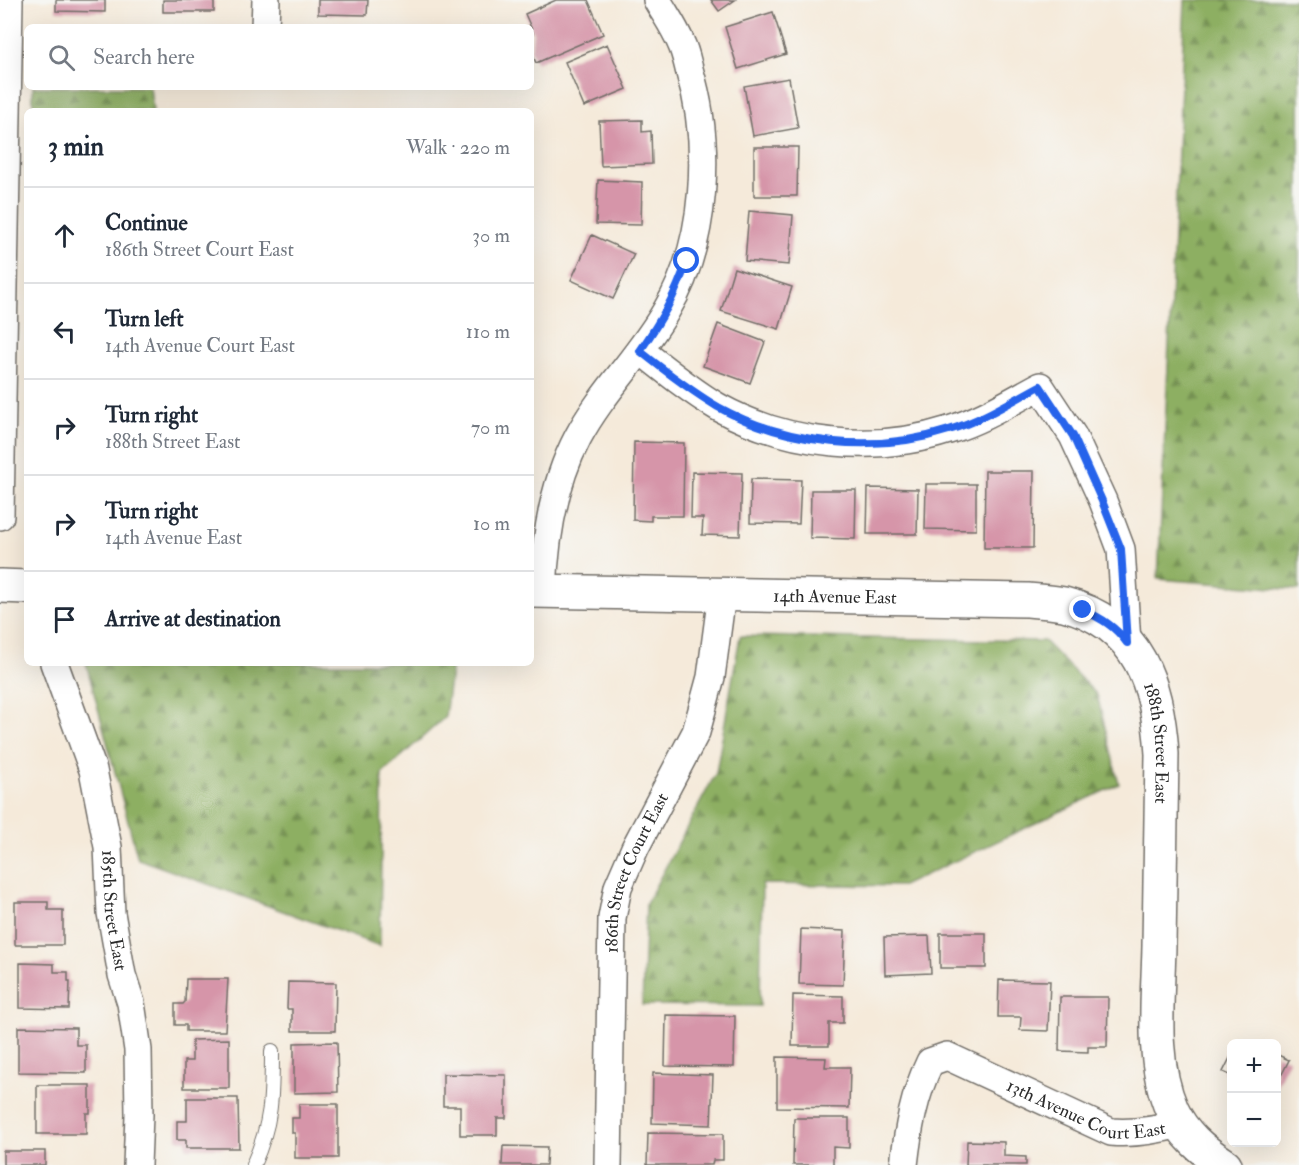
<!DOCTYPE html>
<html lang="en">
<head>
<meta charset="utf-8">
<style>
  :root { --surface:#fff; --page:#f6f6f7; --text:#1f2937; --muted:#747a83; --line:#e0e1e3 }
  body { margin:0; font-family:"IM FELL Double Pica",serif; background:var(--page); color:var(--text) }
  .controls { position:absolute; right:18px; bottom:18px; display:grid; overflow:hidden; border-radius:9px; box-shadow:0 6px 24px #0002 }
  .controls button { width:54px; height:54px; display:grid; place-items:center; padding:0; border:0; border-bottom:2px solid var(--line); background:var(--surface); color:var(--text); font:30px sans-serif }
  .stop { position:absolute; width:18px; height:18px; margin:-14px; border:4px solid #2563eb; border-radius:50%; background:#fff }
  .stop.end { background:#2563eb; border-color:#fff; box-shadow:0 2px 6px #0008 }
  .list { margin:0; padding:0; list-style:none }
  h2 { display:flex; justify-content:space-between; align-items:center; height:78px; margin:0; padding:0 24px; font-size:26px }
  h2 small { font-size:20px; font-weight:400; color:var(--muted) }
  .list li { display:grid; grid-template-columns:39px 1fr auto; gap:18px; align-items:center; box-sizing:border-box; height:96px; padding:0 24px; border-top:2px solid var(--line) }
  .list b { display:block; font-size:22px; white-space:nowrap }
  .list p { margin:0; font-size:20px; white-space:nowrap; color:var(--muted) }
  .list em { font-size:20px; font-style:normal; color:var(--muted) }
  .icon { flex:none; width:33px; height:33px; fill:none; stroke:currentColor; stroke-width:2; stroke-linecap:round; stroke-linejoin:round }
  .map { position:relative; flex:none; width:1299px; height:1165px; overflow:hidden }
  .search { position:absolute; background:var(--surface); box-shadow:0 6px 24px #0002; left:24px; top:24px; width:510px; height:66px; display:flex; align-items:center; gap:15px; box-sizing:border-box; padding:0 21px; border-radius:9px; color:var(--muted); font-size:22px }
  .panel { position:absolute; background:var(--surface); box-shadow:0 6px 24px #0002; left:24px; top:108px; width:510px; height:558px; border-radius:9px }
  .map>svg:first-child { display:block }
  .forest { fill:url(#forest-firs); stroke:#5c6d46; stroke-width:1.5 }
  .building { fill:#d695a9 }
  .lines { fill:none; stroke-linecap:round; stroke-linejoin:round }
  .service-casing { stroke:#726e68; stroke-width:16 }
  .minor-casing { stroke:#726e68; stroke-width:30 }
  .tertiary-casing { stroke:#726e68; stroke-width:36 }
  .service { stroke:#fff; stroke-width:14 }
  .minor { stroke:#fff; stroke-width:27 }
  .tertiary { stroke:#fff; stroke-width:33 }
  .route { stroke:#2563eb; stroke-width:8 }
  .labels { text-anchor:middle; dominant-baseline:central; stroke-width:4.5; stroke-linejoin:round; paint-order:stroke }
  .street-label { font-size:18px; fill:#2b2b2b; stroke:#f6f6f2 }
</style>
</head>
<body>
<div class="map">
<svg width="1299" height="1165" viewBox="0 0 1299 1165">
  <defs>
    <pattern id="forest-firs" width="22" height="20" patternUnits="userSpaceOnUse" patternTransform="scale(1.5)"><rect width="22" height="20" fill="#8daf62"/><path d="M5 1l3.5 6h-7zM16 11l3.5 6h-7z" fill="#738f51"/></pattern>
  </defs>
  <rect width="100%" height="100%" fill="#f6f6f2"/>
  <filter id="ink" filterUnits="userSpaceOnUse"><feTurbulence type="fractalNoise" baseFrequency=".0167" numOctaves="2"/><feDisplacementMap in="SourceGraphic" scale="12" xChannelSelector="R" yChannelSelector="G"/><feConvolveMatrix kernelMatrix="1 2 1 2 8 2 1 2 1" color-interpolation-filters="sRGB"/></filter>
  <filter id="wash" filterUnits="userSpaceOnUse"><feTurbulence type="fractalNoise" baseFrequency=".008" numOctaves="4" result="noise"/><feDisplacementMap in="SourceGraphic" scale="24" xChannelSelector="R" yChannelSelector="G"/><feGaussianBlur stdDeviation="1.35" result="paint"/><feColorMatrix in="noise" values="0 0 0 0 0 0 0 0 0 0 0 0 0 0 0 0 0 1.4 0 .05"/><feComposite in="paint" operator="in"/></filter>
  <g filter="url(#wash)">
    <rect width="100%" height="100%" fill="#f5eada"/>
    <path class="forest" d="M1185,0H1299V590L1158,579Z
      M33,87H150L153,111H33Z
      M740,636L1044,641L1097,695L1119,784L902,886L762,884L760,1006L642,1005L646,904L716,773Z
      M86,663H452L445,717L382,774L380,946L138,859Z"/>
    <g id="blocks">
      <path class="building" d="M56,0H105V12L56,11Z
        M163,0H214V12H163Z
        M318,0H368L367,15L318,14Z
        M556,0H588L603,34L536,63L531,51L533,32L525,14Z
        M711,0H735L719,11Z
        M773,12L786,54L738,69L725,27Z
        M607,44L627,89L584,107L565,62Z
        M789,78L798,128L753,136L744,86Z
        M642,120V132L651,131L652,164L601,166L599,121Z
        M754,147H798L797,196H754Z
        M598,180L642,182L641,225L596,224Z
        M749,211L793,215L789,265L745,261Z
        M592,235L634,254L613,299L571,280Z
        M734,268L792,287L779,329L721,311Z
        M718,324L765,342L750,383L703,366Z
        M634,442L684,443L683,516H651V521L633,520Z
        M985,471H1034L1033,548H984Z
        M692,472L742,473L740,536L702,535L703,518H691Z
        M751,479L801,480L799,524L750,523Z
        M926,484H976V530L925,529Z
        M868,488L918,489L917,534H867Z
        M811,490H856L855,539L810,538Z
        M15,902H48V910H63V945H15Z
        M801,929L845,931L843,985L799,984Z
        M940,933H986V968H940Z
        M929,936L931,973L885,975L884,937Z
        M20,963L54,964V972H68V981H70L69,1009L20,1008Z
        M186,979H228L225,1031H186V1025H175V1004H183L185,1002Z
        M999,980L1050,981L1048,1031L1020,1030L1021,1017H998Z
        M288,982L336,983L335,1031H292V1009H287Z
        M793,995L843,996V1023H829V1046H792Z
        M1060,997H1108L1107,1047H1088V1052L1059,1051Z
        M666,1015L735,1016L734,1067L665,1066Z
        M18,1027L76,1028V1045H86V1073L18,1072Z
        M229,1039V1088H184V1061H192V1040Z
        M337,1042L338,1092L294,1093V1043Z
        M1232,1054V1076L1223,1072Z
        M1276,1054L1289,1060L1276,1086Z
        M777,1057L826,1058L825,1067H850L849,1108L777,1107Z
        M653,1073L713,1075L711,1125L652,1123Z
        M443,1074L506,1075V1118H497V1135H460V1106H443Z
        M37,1085H90V1113H86V1134H37Z
        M187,1098H238L239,1148H186V1140H177V1121H187Z
        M299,1104H338V1158H295V1133H292V1118H299Z
        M794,1118H849V1148L833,1147V1165H793Z
        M648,1133L723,1134V1160H713L712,1165H647Z
        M967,1141L1004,1142V1156L1026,1157V1165H966Z
        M503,1146L547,1147L546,1165H502Z
        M3,1151H45V1165H3Z"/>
    </g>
  </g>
  <g filter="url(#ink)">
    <use href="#blocks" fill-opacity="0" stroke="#726e68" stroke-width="1.5"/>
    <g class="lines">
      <g class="service-casing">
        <path id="service" d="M253,1165C272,1123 272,1097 272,1051"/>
      </g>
      <g class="minor-casing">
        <g id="minor">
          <path d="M265,27L266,0"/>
          <path d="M640,350C665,370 691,391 718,407C787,445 875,454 949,430C982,420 1010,402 1040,386L1073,436L1103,501L1121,549L1127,643"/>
          <path d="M0,516L9,0"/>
          <path d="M543,591C545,539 553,484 578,437C602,392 640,356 666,311C707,243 712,144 689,69C687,61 685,51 681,43C675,28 665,14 657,0"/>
          <path id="s1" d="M54,663L93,770L108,847L111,913L122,975L131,1003L138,1050L139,1115L137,1165"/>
          <path id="s2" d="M608,1165L612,918L618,887L635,848L696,732L711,677L722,594"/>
          <path id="s3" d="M904,1165C908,1129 914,1095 930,1062L947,1056L1111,1132C1134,1134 1157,1130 1180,1124"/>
        </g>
      </g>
      <g class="tertiary-casing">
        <g id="tertiary">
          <path d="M0,586L27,587"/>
          <path id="s4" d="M531,591L1028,600C1040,601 1053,602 1064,604C1139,623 1158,686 1162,754C1161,818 1160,882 1159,946C1158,999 1150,1060 1172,1110C1183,1134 1202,1150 1225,1165"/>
        </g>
      </g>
      <use href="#service" class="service"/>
      <use href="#minor" class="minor"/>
      <use href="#tertiary" class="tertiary"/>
    </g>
  </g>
  <g class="lines" filter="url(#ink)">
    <path class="route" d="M687,261C675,297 661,320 640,351C665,371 691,391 718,407C787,445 875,454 949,430C982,420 1010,402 1040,386L1073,436L1102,501L1121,549L1127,643C1116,627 1101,618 1083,610"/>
  </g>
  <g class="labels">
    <g class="street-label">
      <text stroke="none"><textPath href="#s4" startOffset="304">14th Avenue East</textPath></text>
      <text stroke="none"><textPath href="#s4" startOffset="716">188th Street East</textPath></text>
      <text stroke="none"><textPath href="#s2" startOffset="297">186th Street Court East</textPath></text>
      <text stroke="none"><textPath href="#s1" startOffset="256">185th Street East</textPath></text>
      <text stroke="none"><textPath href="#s3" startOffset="276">13th Avenue Court East</textPath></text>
    </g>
  </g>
</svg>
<div class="controls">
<button>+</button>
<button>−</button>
</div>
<div class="stop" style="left:687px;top:261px"></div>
<div class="stop end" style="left:1083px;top:610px"></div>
<div class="search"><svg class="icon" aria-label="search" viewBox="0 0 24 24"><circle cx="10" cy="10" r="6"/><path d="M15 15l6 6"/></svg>Search here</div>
<section class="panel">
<h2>3 min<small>Walk · 220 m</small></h2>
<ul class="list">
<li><svg class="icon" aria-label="ahead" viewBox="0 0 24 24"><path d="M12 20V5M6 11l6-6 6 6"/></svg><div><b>Continue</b><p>186th Street Court East</p></div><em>30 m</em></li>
<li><svg class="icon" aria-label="left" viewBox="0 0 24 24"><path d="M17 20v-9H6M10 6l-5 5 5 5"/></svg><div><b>Turn left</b><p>14th Avenue Court East</p></div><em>110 m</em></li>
<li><svg class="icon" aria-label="right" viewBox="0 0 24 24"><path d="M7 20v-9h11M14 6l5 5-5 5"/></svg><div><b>Turn right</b><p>188th Street East</p></div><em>70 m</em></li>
<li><svg class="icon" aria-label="right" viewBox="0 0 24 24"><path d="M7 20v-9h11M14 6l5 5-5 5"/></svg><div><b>Turn right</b><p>14th Avenue East</p></div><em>10 m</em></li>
<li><svg class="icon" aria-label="arrive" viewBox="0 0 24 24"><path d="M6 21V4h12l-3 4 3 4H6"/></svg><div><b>Arrive at destination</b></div></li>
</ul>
</section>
</div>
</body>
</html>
